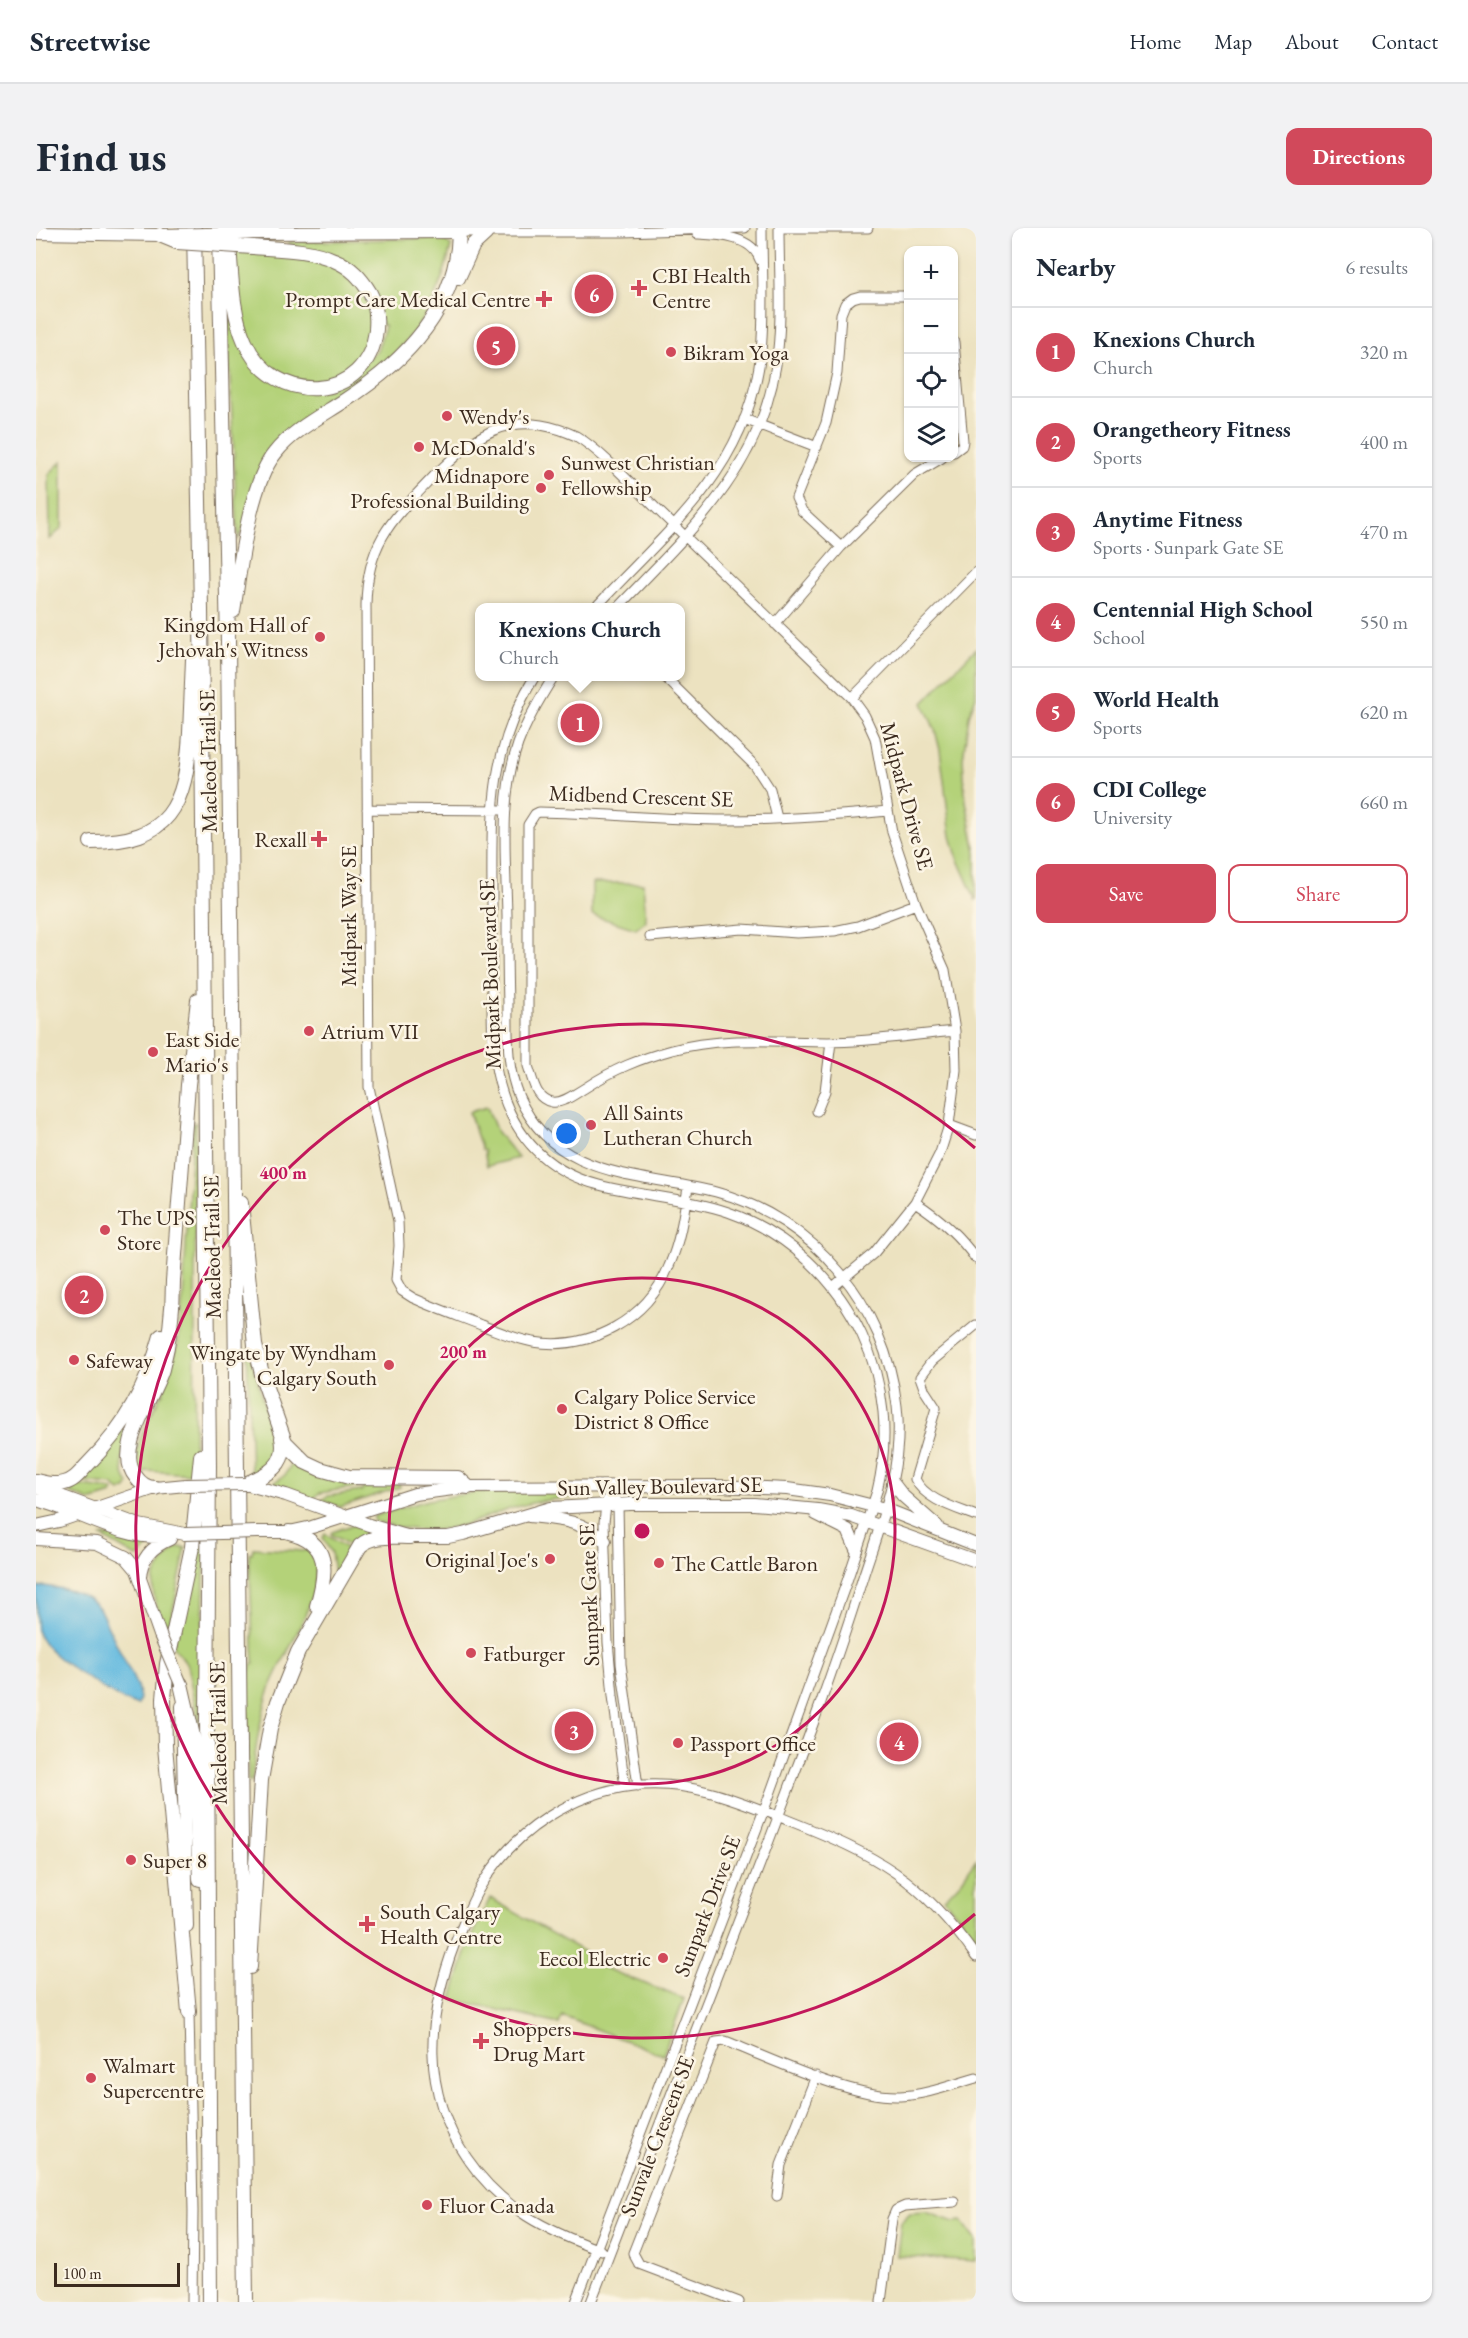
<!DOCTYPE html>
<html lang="en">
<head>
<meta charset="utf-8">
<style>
  :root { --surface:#fff; --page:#f2f2f3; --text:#1f2937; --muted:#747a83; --line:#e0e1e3; --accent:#d1495b }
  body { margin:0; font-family:"EB Garamond",serif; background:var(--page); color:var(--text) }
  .controls { position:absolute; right:18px; top:18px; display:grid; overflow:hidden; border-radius:12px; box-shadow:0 2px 4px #0004 }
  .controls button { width:54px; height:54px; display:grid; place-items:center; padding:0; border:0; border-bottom:2px solid var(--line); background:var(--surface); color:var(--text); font:30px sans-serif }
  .scale { position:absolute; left:18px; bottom:15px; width:126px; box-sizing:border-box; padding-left:6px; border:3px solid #3b2a1e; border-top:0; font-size:16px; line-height:21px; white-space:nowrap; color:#3b2a1e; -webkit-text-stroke:4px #fcf5e5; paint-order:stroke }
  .you { position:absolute; left:531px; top:906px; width:21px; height:21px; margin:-15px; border:4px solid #fff; border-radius:50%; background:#1a73e8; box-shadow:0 0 0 9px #1a73e833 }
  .badge { display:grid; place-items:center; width:39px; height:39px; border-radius:50%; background:var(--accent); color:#fff; font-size:20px; font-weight:700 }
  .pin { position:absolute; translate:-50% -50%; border:3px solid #fff; box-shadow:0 2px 6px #0006 }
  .popup { position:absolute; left:439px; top:375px; width:210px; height:78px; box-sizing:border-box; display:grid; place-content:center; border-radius:12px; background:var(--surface); filter:drop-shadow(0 2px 4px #0005); font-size:20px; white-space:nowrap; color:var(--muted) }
  .popup b { font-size:22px; color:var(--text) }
  .popup::after { content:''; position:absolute; left:50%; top:100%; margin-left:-12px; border:12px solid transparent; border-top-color:var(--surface) }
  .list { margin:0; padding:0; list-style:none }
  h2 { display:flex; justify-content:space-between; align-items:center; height:78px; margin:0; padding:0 24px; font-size:26px }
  h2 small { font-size:20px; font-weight:400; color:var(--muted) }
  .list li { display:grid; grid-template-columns:39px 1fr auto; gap:18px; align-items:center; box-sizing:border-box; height:90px; padding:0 24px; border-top:2px solid var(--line) }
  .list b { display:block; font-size:22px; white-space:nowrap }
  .list p { margin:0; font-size:20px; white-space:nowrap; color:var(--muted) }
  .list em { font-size:20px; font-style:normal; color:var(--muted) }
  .actions { display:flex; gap:12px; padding:18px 24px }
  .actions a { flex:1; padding:14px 0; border:2px solid var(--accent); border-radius:12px; text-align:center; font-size:21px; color:var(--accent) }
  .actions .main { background:var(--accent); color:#fff }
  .icon { flex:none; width:33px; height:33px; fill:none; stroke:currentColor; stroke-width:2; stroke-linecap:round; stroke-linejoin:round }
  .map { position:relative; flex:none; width:940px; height:2074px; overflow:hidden; border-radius:12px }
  header { display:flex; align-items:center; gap:36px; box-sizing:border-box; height:84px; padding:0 30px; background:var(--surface); border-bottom:2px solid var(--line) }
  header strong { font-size:28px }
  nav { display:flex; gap:33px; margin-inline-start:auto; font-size:21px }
  .intro { display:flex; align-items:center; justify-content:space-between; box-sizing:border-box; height:144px; padding:0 36px }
  h1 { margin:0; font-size:42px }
  .button { padding:15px 27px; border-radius:12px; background:var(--accent); color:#fff; font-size:21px; font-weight:700 }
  main { display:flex; gap:36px; padding:0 36px }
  aside { flex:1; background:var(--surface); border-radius:12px; box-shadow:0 2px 4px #0004 }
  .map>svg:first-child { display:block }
  .green { fill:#b4d279; stroke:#787e4c; stroke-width:1.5 }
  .water { fill:#62b9df; stroke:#4e727e; stroke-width:1.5 }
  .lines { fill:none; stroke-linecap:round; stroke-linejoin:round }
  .minor-casing { stroke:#796a57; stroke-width:11 }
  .major-casing { stroke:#796a57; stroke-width:14 }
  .highway-casing { stroke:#796a57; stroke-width:16 }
  .minor { stroke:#fff; stroke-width:9 }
  .major { stroke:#fff; stroke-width:12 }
  .highway { stroke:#fff; stroke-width:14 }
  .major-bridge-casing { stroke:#796a57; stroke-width:14; stroke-linecap:butt }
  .highway-bridge-casing { stroke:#796a57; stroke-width:16; stroke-linecap:butt }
  .major-bridge { stroke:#fff; stroke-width:12 }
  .highway-bridge { stroke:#fff; stroke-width:14 }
  .ring { fill:none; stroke:#c2185b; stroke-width:3 }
  .poi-dot { fill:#d1495b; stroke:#fcf5e5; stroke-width:2 }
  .labels { text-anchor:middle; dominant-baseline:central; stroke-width:5; stroke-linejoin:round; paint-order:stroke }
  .poi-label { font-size:22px; fill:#3b2a1e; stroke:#fcf5e5; text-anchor:start }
  .street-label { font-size:22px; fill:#3b2a1e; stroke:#fcf5e5 }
  .centre { fill:#c2185b; stroke:#fcf5e5; stroke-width:3 }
  .ring-label { font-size:18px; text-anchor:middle; font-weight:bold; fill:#c2185b; stroke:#fcf5e5; stroke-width:5; stroke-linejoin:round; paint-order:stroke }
</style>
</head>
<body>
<header>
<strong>Streetwise</strong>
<nav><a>Home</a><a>Map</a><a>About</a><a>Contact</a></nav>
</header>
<div class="intro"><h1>Find us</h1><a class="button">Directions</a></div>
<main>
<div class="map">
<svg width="940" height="2074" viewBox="0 0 940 2074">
  <rect width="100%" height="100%" fill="#fcf5e5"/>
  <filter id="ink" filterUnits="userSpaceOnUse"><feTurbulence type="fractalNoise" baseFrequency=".0167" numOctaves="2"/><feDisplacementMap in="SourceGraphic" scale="12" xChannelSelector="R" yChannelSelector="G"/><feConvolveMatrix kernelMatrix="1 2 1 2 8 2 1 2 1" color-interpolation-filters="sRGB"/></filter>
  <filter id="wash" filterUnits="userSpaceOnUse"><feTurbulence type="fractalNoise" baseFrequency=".008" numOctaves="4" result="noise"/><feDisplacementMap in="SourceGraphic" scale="24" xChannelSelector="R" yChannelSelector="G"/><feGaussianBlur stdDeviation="1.35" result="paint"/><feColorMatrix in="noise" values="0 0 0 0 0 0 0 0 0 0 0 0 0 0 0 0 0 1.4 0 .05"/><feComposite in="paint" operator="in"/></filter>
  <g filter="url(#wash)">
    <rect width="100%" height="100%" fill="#ece2c0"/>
    <path class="green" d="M406,10L415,18C399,89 368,126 308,165C291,175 261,193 249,208C243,216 240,228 236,237C224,262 213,287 202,312L191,86H195L219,138L291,162L341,123L349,98L345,95L325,45L253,17V14Z
      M202,23C224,23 266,26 288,33C301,37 311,46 320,56C377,126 257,201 215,114C201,87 201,55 198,25Z
      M26,233V300L14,311L13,246Z
      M940,420V468L933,488L927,530L929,568L940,624V673L922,632L915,608L904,522L899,502L887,475Z
      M556,655H607L610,693L600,701L556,687Z
      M451,879L461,904L482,930L451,938L448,922H446L433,884Z
      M157,895H160L158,1238L156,1246L111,1243L105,1247C90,1222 115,1191 124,1168L127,1165L142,1115L147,1070Z
      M211,1121L214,1124L236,1207V1218L225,1243L215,1246Z
      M101,1181C94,1203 77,1234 93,1256L91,1261L84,1263L76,1257L47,1254L46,1250Z
      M260,1234L324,1254L326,1258L284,1265L277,1271L240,1259L239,1254L249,1247L256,1235Z
      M332,1254L363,1255L364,1259L304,1279L285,1272L292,1268L325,1263Z
      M40,1257L76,1262L78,1263L76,1266L54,1273L34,1265V1262Z
      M442,1264H546L545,1269C522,1270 499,1273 477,1280C450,1288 426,1301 397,1302C376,1303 357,1298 338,1293V1288L392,1272Z
      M316,1297L330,1301V1306C325,1309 320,1316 315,1318L295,1306L296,1304Z
      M289,1306L313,1322V1325L302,1345L298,1344L295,1325L287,1310Z
      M80,1307L113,1312L115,1316L103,1328L100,1329L66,1309Z
      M142,1319L150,1320L132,1405C114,1366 107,1350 142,1319Z
      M160,1319H169L164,1501L151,1437C148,1429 141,1426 137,1418Z
      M217,1320L267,1323L273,1321C299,1356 244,1429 232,1466C223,1495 219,1523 216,1553H212V1451L216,1437L218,1436L213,1325H216Z
      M940,1631V1709L908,1671L926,1652Z
      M454,1670L550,1725L548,1732L648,1771L627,1827L526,1788L523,1796L416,1771L432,1718Z
      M890,1984L918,1994L926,1993L940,2012V2033L861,2028L865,1994L874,1985Z"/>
    <path class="water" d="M8,1358C28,1361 49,1363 63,1380L101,1458L104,1470L102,1477C90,1478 35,1440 23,1430C14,1423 4,1413 1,1402C0,1390 0,1373 0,1360Z"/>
  </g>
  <g filter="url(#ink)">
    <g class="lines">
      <g class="minor-casing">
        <path id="minor" d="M746,0H832
          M423,4H587L709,0
          M661,6C683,7 716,8 724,32
          M918,114L927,213L926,218L918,224
          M708,191L781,219
          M805,319L766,283L760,270L790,195L801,145L805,86L809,76L817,70L824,68H872
          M559,380C633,300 712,241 725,124C729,83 726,41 726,0
          M581,380C651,307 724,242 740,137C747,92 743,45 743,0
          M739,396L805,319L879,246L906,230
          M499,448C451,526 456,590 456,678C456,725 455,772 457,819C464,886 494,939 563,957C606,968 651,970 692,984C752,1005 800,1051 826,1107C849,1156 854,1211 841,1263L811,1353L734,1566L540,2074
          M518,448C504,470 491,492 482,516C463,570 470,632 471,688C471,717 471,746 472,774C472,806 470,839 483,869C519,952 606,945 680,964C778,990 850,1078 861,1178C868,1237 846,1291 828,1346C810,1404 790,1461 769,1518C699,1704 626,1889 555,2074
          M628,448L719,538L734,561L741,590
          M816,470L940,344
          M331,581L470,582
          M852,583C799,588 745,592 691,592C628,592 565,585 503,584L499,586L492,597V838C497,852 499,871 516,874C527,876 540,865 549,860C578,841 603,831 636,822C687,808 740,814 792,814C834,814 877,807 919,803
          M614,709L706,701L761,705L798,703L822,698L880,676
          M781,883L789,863L795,814
          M913,897L940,907
          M652,959C648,985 644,1014 633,1038C611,1092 554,1123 497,1114C479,1111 462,1103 445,1097C422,1088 399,1080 377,1070L366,1063L360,1052L363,1018L362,993L333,859L330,377C331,312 358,290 400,246C430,217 460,189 505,197C517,199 529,203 540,208C566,223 604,265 627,287C690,348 753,409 816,470L829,488L839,510L856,604L880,676L909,742L919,803L920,842L913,897L904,925L879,974L838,1025L797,1059
          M879,974C904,990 923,1007 940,1031
          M940,1097L896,1133L884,1149L889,1163L900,1180L879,1251C889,1272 920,1280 940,1288
          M575,1258L570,1277L568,1294L572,1414L577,1468L589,1559
          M575,1258L582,1276L585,1436L602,1558
          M153,1784L157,1983L156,2074
          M741,1968L745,1937L780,1848
          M566,2023C509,2002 466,1981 431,1930C384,1861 391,1789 419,1715C428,1694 435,1672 448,1653C480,1602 537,1565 597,1558C653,1551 704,1573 754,1593C840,1627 886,1651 940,1729
          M703,2074L603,2036L597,2025L680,1814L689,1813C736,1831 815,1870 864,1868C890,1867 915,1857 940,1850
          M845,2074L856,1991L860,1982L869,1978L919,1974"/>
      </g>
      <g class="major-casing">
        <path id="major" d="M0,5L124,7
          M216,5L423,4
          M857,1255L867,1268L901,1298
          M209,1256L250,1267L333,1297L374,1309H412L427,1306L515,1280L594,1276H718L782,1282L815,1288L940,1333
          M0,1259L103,1297L149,1306
          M0,1272C42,1283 84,1311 128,1309
          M780,1286L812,1302L820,1321
          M493,1288C522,1291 546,1292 569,1313
          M0,1298L23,1293L119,1260L150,1257
          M221,1304H253L276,1299L379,1266L432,1259L681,1258L751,1261L794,1267L849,1281L940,1317
          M0,1311L61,1315L90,1329L101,1342L124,1407
          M104,1349C105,1330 117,1318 134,1311
          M146,1478L151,1698"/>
      </g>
      <g class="highway-casing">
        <path id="highway" d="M158,0L165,382L173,1237L171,1490L174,2074
          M183,5L192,414L210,2074
          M192,6C196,42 194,81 209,114C238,180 333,175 340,101C341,89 340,76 334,65C325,50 315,39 298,32C274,21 243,21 217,19
          M422,50L437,17L450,5
          M197,383C204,342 213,256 239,225C256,203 285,188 308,173C369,134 422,80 423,4
          M55,614C134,614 150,578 154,505C155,480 156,456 157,431
          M205,975L219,1117L228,1154L249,1214L269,1234L284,1241L313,1249L422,1250L432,1259
          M0,1253C9,1255 19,1258 28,1255C39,1253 45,1243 53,1235C89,1199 112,1157 125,1108
          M209,1256C231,1247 252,1237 246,1210
          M119,1260C111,1260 104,1255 100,1249C77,1222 118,1169 126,1141C134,1111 137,1083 137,1053L152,857L162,772
          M253,1304C295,1314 291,1344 281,1378
          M145,1456L157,1508L164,1651
          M214,1739L225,1552L234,1501L242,1474L262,1424L324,1318C337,1306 357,1309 374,1309
          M153,1784L129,1518L128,1471L131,1436L156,1319L165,1228"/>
      </g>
      <use href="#minor" class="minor"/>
      <use href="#major" class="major"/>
      <use href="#highway" class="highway"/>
      <g class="major-bridge-casing">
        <path id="major-bridge" d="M125,7L216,5
          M150,1257L209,1256
          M149,1306L221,1304
          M124,1407L145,1456"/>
      </g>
      <g class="highway-bridge-casing">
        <path id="highway-bridge" d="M124,7L141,14L217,19"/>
      </g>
      <use href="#major-bridge" class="major-bridge"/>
      <use href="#highway-bridge" class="highway-bridge"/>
    </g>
  </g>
  <g class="ring">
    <circle cx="606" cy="1303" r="253"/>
    <path d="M939 1686A507 507 0 1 1 939 920"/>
  </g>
  <g class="poi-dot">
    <path d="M600 51h6v6h6v6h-6v6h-6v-6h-6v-6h6z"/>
    <path d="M505 62h6v6h6v6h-6v6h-6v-6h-6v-6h6z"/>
    <circle cx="635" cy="124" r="6"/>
    <circle cx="411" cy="188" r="6"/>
    <circle cx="383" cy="219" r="6"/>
    <circle cx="513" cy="247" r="6"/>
    <circle cx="505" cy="260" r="6"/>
    <circle cx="284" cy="409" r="6"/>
    <path d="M280 602h6v6h6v6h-6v6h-6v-6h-6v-6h6z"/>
    <circle cx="273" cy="803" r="6"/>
    <circle cx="117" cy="824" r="6"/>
    <circle cx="555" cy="897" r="6"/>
    <circle cx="69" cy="1002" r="6"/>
    <circle cx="38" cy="1132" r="6"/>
    <circle cx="353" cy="1137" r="6"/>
    <circle cx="526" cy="1181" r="6"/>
    <circle cx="514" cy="1331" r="6"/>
    <circle cx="623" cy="1335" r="6"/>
    <circle cx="435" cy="1425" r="6"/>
    <circle cx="642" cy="1515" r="6"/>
    <circle cx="95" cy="1632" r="6"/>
    <path d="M328 1687h6v6h6v6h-6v6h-6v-6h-6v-6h6z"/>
    <circle cx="627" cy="1730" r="6"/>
    <path d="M442 1804h6v6h6v6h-6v6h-6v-6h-6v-6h6z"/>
    <circle cx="55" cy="1850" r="6"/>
    <circle cx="391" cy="1977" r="6"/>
  </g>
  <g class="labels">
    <g class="poi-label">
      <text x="616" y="47">CBI Health<tspan x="616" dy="25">Centre</tspan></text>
      <text x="494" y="71" text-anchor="end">Prompt Care Medical Centre</text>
      <text x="647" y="124">Bikram Yoga</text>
      <text x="423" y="188">Wendy's</text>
      <text x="395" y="219">McDonald's</text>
      <text x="525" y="234">Sunwest Christian<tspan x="525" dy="25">Fellowship</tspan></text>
      <text x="493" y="247" text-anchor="end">Midnapore<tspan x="493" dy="25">Professional Building</tspan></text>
      <text x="272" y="396" text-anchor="end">Kingdom Hall of<tspan x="272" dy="25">Jehovah's Witness</tspan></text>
      <text x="271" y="611" text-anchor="end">Rexall</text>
      <text x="285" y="803">Atrium VII</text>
      <text x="129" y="811">East Side<tspan x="129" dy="25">Mario's</tspan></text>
      <text x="567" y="884">All Saints<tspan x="567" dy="25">Lutheran Church</tspan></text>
      <text x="81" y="989">The UPS<tspan x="81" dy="25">Store</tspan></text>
      <text x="341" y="1124" text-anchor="end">Wingate by Wyndham<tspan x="341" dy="25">Calgary South</tspan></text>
      <text x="50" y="1132">Safeway</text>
      <text x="538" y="1168">Calgary Police Service<tspan x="538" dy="25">District 8 Office</tspan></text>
      <text x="502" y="1331" text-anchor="end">Original Joe's</text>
      <text x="635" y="1335">The Cattle Baron</text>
      <text x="447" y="1425">Fatburger</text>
      <text x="654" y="1515">Passport Office</text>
      <text x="107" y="1632">Super 8</text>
      <text x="344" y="1683">South Calgary<tspan x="344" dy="25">Health Centre</tspan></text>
      <text x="615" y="1730" text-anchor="end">Eecol Electric</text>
      <text x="457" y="1800">Shoppers<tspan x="457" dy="25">Drug Mart</tspan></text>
      <text x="67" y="1837">Walmart<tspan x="67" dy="25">Supercentre</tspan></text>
      <text x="403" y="1977">Fluor Canada</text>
    </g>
    <g class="street-label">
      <text transform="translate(172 533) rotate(-91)">Macleod Trail SE</text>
      <text transform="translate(605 568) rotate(2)">Midbend Crescent SE</text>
      <text transform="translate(871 568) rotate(75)">Midpark Drive SE</text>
      <text transform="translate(312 688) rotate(-90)">Midpark Way SE</text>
      <text transform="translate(454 746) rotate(-92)">Midpark Boulevard SE</text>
      <text transform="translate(176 1019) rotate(-91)">Macleod Trail SE</text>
      <text transform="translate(624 1258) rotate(-1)">Sun Valley Boulevard SE</text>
      <text transform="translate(553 1367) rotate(-92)">Sunpark Gate SE</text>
      <text transform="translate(182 1505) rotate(-91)">Macleod Trail SE</text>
      <text transform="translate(671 1678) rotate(-69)">Sunpark Drive SE</text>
      <text transform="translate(621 1908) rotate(-69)">Sunvale Crescent SE</text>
    </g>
  </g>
  <circle cx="606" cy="1303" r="9" class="centre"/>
  <g class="ring-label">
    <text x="247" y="951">400 m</text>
    <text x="427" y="1130">200 m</text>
  </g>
</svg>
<div class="controls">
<button>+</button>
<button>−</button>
<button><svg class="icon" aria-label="locate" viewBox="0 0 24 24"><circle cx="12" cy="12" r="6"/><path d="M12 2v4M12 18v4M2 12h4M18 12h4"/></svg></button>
<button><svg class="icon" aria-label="layers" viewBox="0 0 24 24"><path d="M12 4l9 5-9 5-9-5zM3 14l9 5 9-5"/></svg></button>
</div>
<div class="scale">100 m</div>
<div class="you"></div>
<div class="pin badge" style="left:544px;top:495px">1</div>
<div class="popup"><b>Knexions Church</b>Church</div>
<div class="pin badge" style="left:48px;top:1067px">2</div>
<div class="pin badge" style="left:538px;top:1503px">3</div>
<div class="pin badge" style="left:863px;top:1514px">4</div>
<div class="pin badge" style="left:460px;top:118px">5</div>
<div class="pin badge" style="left:558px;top:66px">6</div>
</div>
<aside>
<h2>Nearby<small>6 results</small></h2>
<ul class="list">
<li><span class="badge">1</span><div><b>Knexions Church</b><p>Church</p></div><em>320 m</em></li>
<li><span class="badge">2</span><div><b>Orangetheory Fitness</b><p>Sports</p></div><em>400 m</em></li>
<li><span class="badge">3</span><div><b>Anytime Fitness</b><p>Sports · Sunpark Gate SE</p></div><em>470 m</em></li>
<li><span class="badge">4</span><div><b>Centennial High School</b><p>School</p></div><em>550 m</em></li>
<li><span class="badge">5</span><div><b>World Health</b><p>Sports</p></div><em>620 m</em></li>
<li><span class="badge">6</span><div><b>CDI College</b><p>University</p></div><em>660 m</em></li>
</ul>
<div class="actions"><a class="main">Save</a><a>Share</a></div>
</aside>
</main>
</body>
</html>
